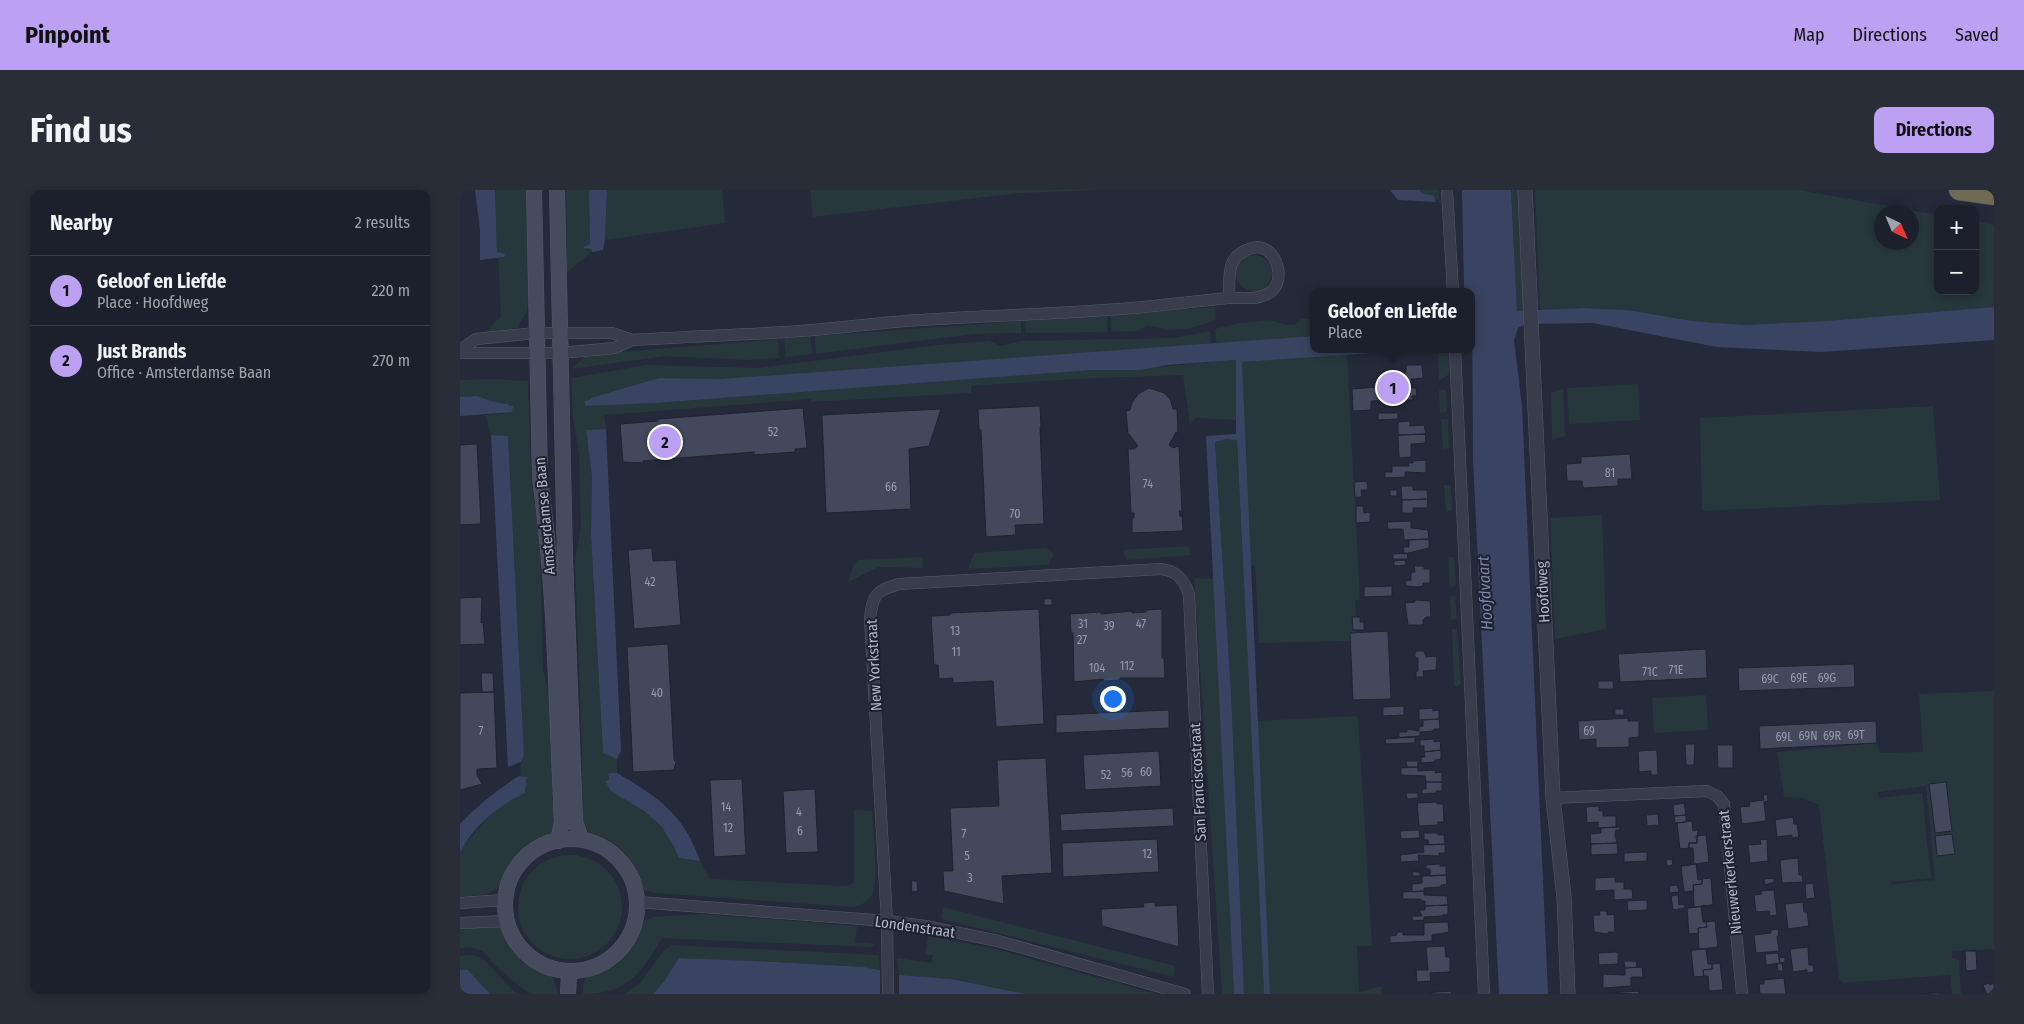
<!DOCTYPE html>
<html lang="en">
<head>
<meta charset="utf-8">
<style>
  :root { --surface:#1b202c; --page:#282d38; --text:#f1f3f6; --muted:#a0a3a9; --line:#393e48; --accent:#bca0f2 }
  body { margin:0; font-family:"Fira Sans Condensed",sans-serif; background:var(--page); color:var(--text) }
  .controls { position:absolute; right:15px; top:15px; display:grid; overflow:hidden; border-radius:10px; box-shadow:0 2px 8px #0003 }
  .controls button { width:45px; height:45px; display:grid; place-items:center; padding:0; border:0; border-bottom:1px solid var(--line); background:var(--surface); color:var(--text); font:25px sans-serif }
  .compass { position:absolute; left:1414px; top:15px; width:45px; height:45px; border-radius:50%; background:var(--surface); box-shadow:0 2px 8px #0003; rotate:136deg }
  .you { position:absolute; left:652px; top:508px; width:18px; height:18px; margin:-12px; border:4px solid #fff; border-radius:50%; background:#1a73e8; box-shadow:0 0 0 8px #1a73e833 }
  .badge { display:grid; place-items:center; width:32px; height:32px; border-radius:50%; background:var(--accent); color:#111; font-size:16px; font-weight:700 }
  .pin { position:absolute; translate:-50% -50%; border:2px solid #fff; box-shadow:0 1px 5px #0006 }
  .popup { position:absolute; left:850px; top:98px; width:165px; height:65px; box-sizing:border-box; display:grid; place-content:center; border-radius:10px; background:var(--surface); filter:drop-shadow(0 1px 4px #0005); font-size:16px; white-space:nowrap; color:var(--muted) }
  .popup b { font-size:19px; color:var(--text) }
  .popup::after { content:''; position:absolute; left:50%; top:100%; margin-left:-10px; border:10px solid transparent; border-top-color:var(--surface) }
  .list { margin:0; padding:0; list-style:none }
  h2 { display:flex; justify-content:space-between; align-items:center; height:65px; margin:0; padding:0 20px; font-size:21px }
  h2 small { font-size:16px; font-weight:400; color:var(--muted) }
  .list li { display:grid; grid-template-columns:32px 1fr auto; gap:15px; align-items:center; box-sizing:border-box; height:70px; padding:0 20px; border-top:1px solid var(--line) }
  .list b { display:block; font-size:19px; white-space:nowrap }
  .list p { margin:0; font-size:16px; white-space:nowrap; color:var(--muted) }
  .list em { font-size:16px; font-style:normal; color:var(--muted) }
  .map { position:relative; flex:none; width:1534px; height:804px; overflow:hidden; border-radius:10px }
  header { display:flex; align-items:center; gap:30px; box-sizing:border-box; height:70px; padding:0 25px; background:var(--accent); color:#111 }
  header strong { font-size:24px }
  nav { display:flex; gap:28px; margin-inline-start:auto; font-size:18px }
  .intro { display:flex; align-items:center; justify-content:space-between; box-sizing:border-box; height:120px; padding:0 30px }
  h1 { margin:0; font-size:35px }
  .button { padding:12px 22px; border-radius:10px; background:var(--accent); color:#111; font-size:18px; font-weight:700 }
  main { display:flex; gap:30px; padding:0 30px }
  aside { flex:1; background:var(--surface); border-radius:10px; box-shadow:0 2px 8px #0003 }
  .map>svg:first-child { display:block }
  .green { fill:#27373c; fill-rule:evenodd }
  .water { fill:#3a4462 }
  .building { fill:#43495c; stroke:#1f2332 }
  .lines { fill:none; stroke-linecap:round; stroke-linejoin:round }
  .minor-casing { stroke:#565a69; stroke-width:12 }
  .tertiary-casing { stroke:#565a69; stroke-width:15 }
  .secondary-casing { stroke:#565a69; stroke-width:16 }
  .motorway-casing { stroke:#434756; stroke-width:21 }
  .minor { stroke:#383c4b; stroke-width:11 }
  .tertiary { stroke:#383c4b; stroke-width:14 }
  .secondary { stroke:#464b5d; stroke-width:15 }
  .motorway { stroke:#706a55; stroke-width:20 }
  .labels { text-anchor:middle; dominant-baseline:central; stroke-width:4; stroke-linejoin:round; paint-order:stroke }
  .number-label { font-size:12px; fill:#979cac }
  .street-label { font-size:15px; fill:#b3b7c6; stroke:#1d2130 }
  .water-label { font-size:16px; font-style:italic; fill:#7c88ac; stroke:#1d2130 }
</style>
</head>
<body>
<header>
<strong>Pinpoint</strong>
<nav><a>Map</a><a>Directions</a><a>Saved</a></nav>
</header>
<div class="intro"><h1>Find us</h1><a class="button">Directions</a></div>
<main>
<aside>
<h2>Nearby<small>2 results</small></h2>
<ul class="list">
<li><span class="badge">1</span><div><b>Geloof en Liefde</b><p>Place · Hoofdweg</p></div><em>220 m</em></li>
<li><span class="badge">2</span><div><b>Just Brands</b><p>Office · Amsterdamse Baan</p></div><em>270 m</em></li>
</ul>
</aside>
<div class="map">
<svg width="1534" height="804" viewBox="0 0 1534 804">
  <rect width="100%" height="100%" fill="#242a3a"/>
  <path class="green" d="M35,0H66L69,99L67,121L57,138L22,146L41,126L38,68L44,67L37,62Z
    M106,0H129L130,54L125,60L131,59L132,62L107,82Z
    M147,0H262L265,33L145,50Z
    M350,0H641L561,3L353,27Z
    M959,0H979V10L974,9L973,5L963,4Z
    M1051,0H1060L1064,122L1057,121Z
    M1075,0H1339L1478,25V101H1515V31L1534,35V117L1366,131L1284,135L1232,131L1168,120L1123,118L1080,121ZM1422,22H1452V52H1422Z
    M776 83a18 18 0 1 1 36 0a18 18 0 1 1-36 0Z
    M755,117L756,130L728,139L705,140L697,137L687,136L678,141L651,142L650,125Z
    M647,125V142L566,143L565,131Z
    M842,129H854V146L756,154L755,139L780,133L810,130L826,135H834Z
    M561,131V143L514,144L356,164L355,146Z
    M750,141L751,154L259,189L199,188L131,210L125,216L196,213L632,180C681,180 728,174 776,170V230L735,228L730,235L723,185L613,189L511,196V203L351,212V209L144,225L146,239L126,240L132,286L131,345L143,562L157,569V583H148L149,590L146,592L152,601L184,621L201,636L213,655L219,668L240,671L250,689L385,696L394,693V619L412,621C413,637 419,691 413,703C409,711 401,716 392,717L195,703L184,700L177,679L164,662L147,649L128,641L120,629L122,562L115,371L121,336L119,265L113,227L111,188L186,175L299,178L477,155L529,151L541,156L561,151L713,148Z
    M350,146L352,164L326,167L324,148Z
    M318,149L319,168L286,170L205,166L112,179L124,167L136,164Z
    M970,159H988L989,184L979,191L978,161Z
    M887,164L900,409L895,411L897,443L890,451L799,453L795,376L790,375L782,172Z
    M32,189L68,191L71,290L80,346L83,480L93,521L92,609L97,626L95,639L88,647L63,665L41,696L27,704L0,707V663L3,656L30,625L47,612L65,603L67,587L60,586L61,572L64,565L48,247L31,245L25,225L43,224L52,216L36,214L15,206L0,207V190Z
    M1178,194L1180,230L1109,234L1107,198Z
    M1103,199L1105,246L1092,250L1091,203Z
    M979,200H986L987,221L980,223Z
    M1473,216L1480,310L1242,321L1240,228Z
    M981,229H988L989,258L983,259Z
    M767,249H777L804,804H784L771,503L755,252Z
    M984,295H991L992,320L986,322Z
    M1142,325L1146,439L1095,449L1090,328Z
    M728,356L731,365L667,370L663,360Z
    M586,358L594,364L588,375L508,379L514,363Z
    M462,367L463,378L419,377L388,392L393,376L398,370Z
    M989,367H994L996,396L989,397Z
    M734,388L755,389L774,804H762Z
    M990,406H995L997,429L991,430Z
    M992,439H997L1001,494L994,497Z
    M1534,501V759L1492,761V768L1499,770L1501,804H1492L1490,785L1382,793L1379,788L1359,615L1342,608L1324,607L1317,562L1417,553L1420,563L1463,562L1459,504ZM1466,596L1475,690L1431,694V692L1471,688L1462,603L1419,608L1418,602Z
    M1246,505L1248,540L1194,543L1192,508Z
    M896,526L898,528L912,756H897L899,802L922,796L921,804H810L797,531Z
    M58 717a52 52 0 1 1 104 0a52 52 0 1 1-104 0Z
    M483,717L715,776L714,787L481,729Z
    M244,724L397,736L395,752L415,754L411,757L202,748C181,783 168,804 123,804V794L125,788C155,780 174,761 184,731L193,727Z
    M34,733L44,739L52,755L66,771L93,788L97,798V804C90,804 80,804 74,804C62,800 48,787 39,778C23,763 25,756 0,758V735Z
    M468,746L537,759L696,804H566L491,789L439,785L437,768L471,773L473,765H465Z
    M212,755L419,765L420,780L403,777L316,772L219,768L205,790L193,804H164L180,793L204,760Z
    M12,765L22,768L57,804H30L8,780H0V766Z"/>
  <path class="water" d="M15,0H35L37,62L45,64L44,67L20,70V40Z
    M129,0H147L145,50L143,60L132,62L131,59L123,58L130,54Z
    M930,0H959L963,4L973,5L976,12L938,10Z
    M1002,0H1051L1057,121L1123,118L1168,120L1232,131L1284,135L1366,131L1534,117V150L1361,162L1257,157L1133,133L1065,134L1058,138L1054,150L1062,217L1088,804H1039L1013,270L1012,102H1005L1004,99Z
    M854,146V159H971L782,172L810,804H804L777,250L767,249L755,252L771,503L784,804H774L746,246L776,244V170L707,175L680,180H632L196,213L125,216V211L130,210L131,208L199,188L259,189Z
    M16,206C27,209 36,214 48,214L49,216H53L52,222L0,226V207Z
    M146,239L161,561L157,569L143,563L131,345L132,286L126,240Z
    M31,245L48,246L64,565L61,572L48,577Z
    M148,583H157C198,607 224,624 240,671L219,668L213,655L201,636L184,621L151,601L145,591L149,590Z
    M59,586L67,587L66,593L68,594L66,595L65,603C38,616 13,636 0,663V634C18,615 37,600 59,586Z
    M219,768L316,772L403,777L420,780V804H193L205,790Z
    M0,780H8L30,804H0Z
    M439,785L491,789L566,804H439Z"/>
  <path class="building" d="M946,175H962L963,188L951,189L952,198H956L957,206H952L953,210L911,211V220L893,221L892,199L943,195V183H946Z
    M689,198L704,203L710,209L713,219H717L718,243L716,242L709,255L713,258L719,256L722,321H719L720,326H722L723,341L672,343V328H674V323H671L668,259H674L678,256L669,244L668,245L666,221L670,220L672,213L678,204Z
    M580,216L581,237H580L584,334L555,335L556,345L526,347L521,240H519L518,219Z
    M343,218L347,258L335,259V262L294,265V262L183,271L184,273L163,272L160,234L198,231V229Z
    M481,219L469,256L449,259L451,319L366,323L362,225Z
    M918,223H938V229L918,230Z
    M950,231V236L964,235L966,244L938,245V232Z
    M966,244L965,253L951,254V267L939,268L938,245Z
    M17,254L21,334L0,335V255Z
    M1170,264L1172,289H1158V296L1123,298L1122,291H1107L1106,274L1121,273V267Z
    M966,270V283L945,282V287L925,288V282H932V276H949L948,273H953V271Z
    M907,291L908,300H901L902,307H895L894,292Z
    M941,296H953V300H967L968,309L942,310Z
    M930,300H937V306H930Z
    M968,309L967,318H953V323H942V310Z
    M896,316H903L904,323L910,322V332L896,333Z
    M951,331V338L968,340L969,349L944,350L943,339H928L927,332Z
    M969,349V358L944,364L943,357H949V350Z
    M192,358L193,371L216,370L221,435L174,439L168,360Z
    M947,363L948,369H933V364Z
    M945,370L946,375L934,376V371Z
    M954,376H964V379H970V393H963V396L958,397L946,396L945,391L951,390V382H955Z
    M932,396V406L904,407V397Z
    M22,407L21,433L23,432L25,454L0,455V408Z
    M584,409H592V415H584Z
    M955,410L970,411L971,427H966L963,430V435H948L945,413L955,412Z
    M579,419L584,534L536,537L533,491L493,493V488L479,489L478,475H474L471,426L490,425V423Z
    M702,419V468H704L705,488H660V490L644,491L643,489L614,492L613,443H611L610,424L641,422V424L672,421V423L686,422V420Z
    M892,427H900V432H904V440H893Z
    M928,441L931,509L893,510L890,443Z
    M208,454L214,570L216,572L214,580L173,582L167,457Z
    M1246,459L1247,488L1160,492L1158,464Z
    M957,461H964L966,467L975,466L977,468L976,480L963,481L964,487H956V481H958V468H955V463Z
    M1394,474L1395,497L1279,501L1278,478Z
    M21,483H33L34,502H22Z
    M1138,491H1153L1154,499H1138Z
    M34,502L37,578L17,579V585L22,594L0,600V503Z
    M944,516V525L923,526V517Z
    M973,518V521L979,520V529L959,530V519Z
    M1155,519H1164V525H1155Z
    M709,520V538L596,543V525Z
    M1168,528V531H1179V547L1169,548V557L1136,558V549L1119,550L1118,531Z
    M979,529L980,539H974V541L960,542V546L930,548L939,547V542H947V539L959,541V537L963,536V530Z
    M1416,531L1417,553L1300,559L1299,536Z
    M955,547V553L926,554L925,549Z
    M974,549V552L980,551L981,560L964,562V556H960V550Z
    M1225,554H1235L1234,575H1226Z
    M1257,555H1273V578H1258Z
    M981,560V569L975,570V572L961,573V567H965L964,562Z
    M1197,560L1198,585H1191V581L1179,582L1178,561Z
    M699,561L701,596L625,600L623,565Z
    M586,568L592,683L542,686L544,714L484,701L483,681H493L490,618L539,616L537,570Z
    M946,571H958V577H947Z
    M958,577V581L976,580L975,583L982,582V592H966L965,586L941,585V578Z
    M282,589L286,665L254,667L250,590Z
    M966,592H982V601H976L977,603L962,604V599H966Z
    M1486,592L1492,641L1475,643L1469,594Z
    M355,599L358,662L326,663L323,601Z
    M946,603H958V608L947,609Z
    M1307,604L1308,611L1304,612L1306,631L1282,634L1280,617L1290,616L1289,612L1304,610L1303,605Z
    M977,612V614H983L984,632H978V635L959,636L957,613Z
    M1224,613L1226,625L1214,626L1213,615Z
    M1139,616V621H1143V626H1156V637L1138,638V632L1127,633L1126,617Z
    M713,618L714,636L601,641L600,624Z
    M1198,624L1199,635L1187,636L1186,625Z
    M1226,625V632L1215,633L1214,626Z
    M1333,627L1334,634H1337L1339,647L1332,648V645L1317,647L1315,630Z
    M1232,631L1233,641L1238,640L1237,653H1229V658L1220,659L1217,633Z
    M1160,637V640H1156L1155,645L1157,653L1131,654L1130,644L1141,643V638Z
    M959,640L960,648L941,649L940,641Z
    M964,643H978V645H984L985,654L969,655L968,650H964Z
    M1492,644L1495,664L1477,666L1475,646Z
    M1246,645L1249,672L1221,676L1234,673L1233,658H1229V653H1237L1236,646Z
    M697,649L699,682L603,687L602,653Z
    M1307,649L1308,671L1290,673L1288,655L1301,654L1300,650Z
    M1157,653L1158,664L1131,665V654Z
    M985,654V663H979V666L958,665L959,671L941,672L940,665L964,662L963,655Z
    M1187,662V671L1164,672V663Z
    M1338,668L1339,685H1342L1343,692L1322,693L1320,670Z
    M1212,669L1213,675L1207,676L1206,670Z
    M980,674V676H986V685L970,686V679H966V675Z
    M1236,674L1238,690L1242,689V694L1233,695L1234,701L1224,702L1221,676Z
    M952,682H960V686H953Z
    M986,685L987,694L981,695V697L964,698V701L952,702V694L962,693V686Z
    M1155,687V692H1164V699H1172L1173,709L1154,710V700L1135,701V688Z
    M1251,688L1253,715L1227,718L1234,716L1233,695L1242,694V689Z
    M1314,688V692L1305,695L1304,689Z
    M451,691H457L458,701L452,702Z
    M1353,693L1355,708L1346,709L1345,694Z
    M1216,695L1218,697L1219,702L1210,703L1209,696Z
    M1314,700L1317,725L1310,726L1309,721L1296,722L1294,705L1302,704L1301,701Z
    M964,701V705L987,706L988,715L965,716V711H961V709H943V702Z
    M1218,705L1219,715L1224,714L1225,718L1213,720L1211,706Z
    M1187,710V720L1168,721L1167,711Z
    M695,712V716L717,715L719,757L642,736L641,719L684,717L683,713Z
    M1343,712L1344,722H1347L1349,736L1328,739L1325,714Z
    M988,715V724L983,725V726L964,727V730L953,731L952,726H962L959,720H965V716Z
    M1253,715L1241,716L1243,732H1246L1247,737L1238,738L1239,743L1229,744L1227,718Z
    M1139,721H1147V725L1154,724L1155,742H1148V744L1134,742L1133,725H1140Z
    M1255,731L1258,757L1231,760L1239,759L1238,738L1247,737L1246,732Z
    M988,732L989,742L972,745V751L930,753V746L937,745V742H943V745H964V733Z
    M1318,739L1319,746H1317L1319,761L1296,763L1294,745L1311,743V740Z
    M985,756L986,767H990V782L970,783L971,791L957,792L956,780H968L966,757Z
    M1348,757L1349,775H1353L1354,782L1347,783V780L1333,782L1330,759Z
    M1246,759L1248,774H1252V779L1243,780L1244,786L1234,787L1231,760Z
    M1505,761H1516L1517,780L1506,781Z
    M1158,762V774L1139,775L1138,763Z
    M1318,763L1320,773L1306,775L1305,764Z
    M1325,767V772L1320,773L1319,768Z
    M1164,771H1176L1177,777L1165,778Z
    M1260,773L1263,800L1249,801L1248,786H1244L1243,780L1252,779V774Z
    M1322,773L1323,781H1318L1317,774Z
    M1182,777L1183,787H1171V796L1143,798V784L1165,785V778Z
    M1324,788L1326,804H1300L1299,794H1304V790Z
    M1529,793L1530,795L1534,793V804H1527L1526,802L1523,795Z
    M991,801L992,804H969L976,802Z
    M1179,801V804L1148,803Z
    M1480,802V804H1459Z"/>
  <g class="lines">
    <g class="minor-casing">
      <path id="minor" d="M987,0L993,102
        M995,159L1024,804
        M0,160L16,149L76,143H152L172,150C232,146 293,145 353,140C389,137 425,132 461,130C535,125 609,124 684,117C712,114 740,111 768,108C782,107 797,111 809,103C829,91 815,51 792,58C765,66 770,84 769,108
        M0,163H100L155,158L172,150
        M1093,608L1247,601L1257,606L1264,614L1282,804
        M178,712L427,731L465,736L538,751L725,804
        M0,713L44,710
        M0,733L46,731
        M428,804L427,731L410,428C413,404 416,401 439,394L701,379C717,381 725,390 729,405L748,804"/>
    </g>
    <g class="tertiary-casing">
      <path id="tertiary" d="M1065,0L1093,608L1104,707L1108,804"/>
    </g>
    <g class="secondary-casing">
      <path id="secondary" d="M74,0L80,289C96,403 96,517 102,632L98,651
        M97,0L105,369L115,631L121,649
        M45 715a66 66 0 1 1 132 0a66 66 0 1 1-132 0Z
        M108,804L109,782"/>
    </g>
    <g class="motorway-casing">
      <path id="motorway" d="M1499,0L1534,5"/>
    </g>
    <use href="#minor" class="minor"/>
    <use href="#tertiary" class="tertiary"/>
    <use href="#secondary" class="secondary"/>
    <use href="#motorway" class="motorway"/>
  </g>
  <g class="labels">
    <g class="number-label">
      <text x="313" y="242">52</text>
      <text x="1150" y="283">81</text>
      <text x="688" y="294">74</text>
      <text x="431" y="297">66</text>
      <text x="555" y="324">70</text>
      <text x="190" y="392">42</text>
      <text x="623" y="434">31</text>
      <text x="681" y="434">47</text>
      <text x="649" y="436">39</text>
      <text x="495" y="441">13</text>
      <text x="622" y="450">27</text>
      <text x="496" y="462">11</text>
      <text x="667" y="476">112</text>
      <text x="637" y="478">104</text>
      <text x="1216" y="480">71E</text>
      <text x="1190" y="482">71C</text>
      <text x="1339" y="488">69E</text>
      <text x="1367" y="488">69G</text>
      <text x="1310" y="489">69C</text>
      <text x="197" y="503">40</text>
      <text x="21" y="541">7</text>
      <text x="1129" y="541">69</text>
      <text x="1396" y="545">69T</text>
      <text x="1348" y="546">69N</text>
      <text x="1372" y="546">69R</text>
      <text x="1324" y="547">69L</text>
      <text x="686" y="582">60</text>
      <text x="667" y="583">56</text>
      <text x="646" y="585">52</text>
      <text x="266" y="617">14</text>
      <text x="339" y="622">4</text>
      <text x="268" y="638">12</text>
      <text x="340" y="641">6</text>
      <text x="504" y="644">7</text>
      <text x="687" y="664">12</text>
      <text x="507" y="666">5</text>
      <text x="510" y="688">3</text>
    </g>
    <g class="street-label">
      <text transform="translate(85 326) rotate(-95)">Amsterdamse Baan</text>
      <text transform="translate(1083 402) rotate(-93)">Hoofdweg</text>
      <text transform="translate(414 475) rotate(-93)">New Yorkstraat</text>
      <text transform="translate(738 592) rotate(-93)">San Franciscostraat</text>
      <text transform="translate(1270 682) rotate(-96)">Nieuwerkerkerstraat</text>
      <text transform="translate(455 737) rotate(8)">Londenstraat</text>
    </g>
    <g class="water-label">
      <text transform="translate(1025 403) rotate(-93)">Hoofdvaart</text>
    </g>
  </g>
</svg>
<div class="controls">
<button>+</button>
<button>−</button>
</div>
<svg class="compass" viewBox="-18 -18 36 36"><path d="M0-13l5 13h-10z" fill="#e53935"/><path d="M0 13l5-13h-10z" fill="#a0a3a9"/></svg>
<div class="you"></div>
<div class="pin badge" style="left:933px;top:198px">1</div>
<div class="popup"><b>Geloof en Liefde</b>Place</div>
<div class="pin badge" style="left:205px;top:252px">2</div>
</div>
</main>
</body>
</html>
